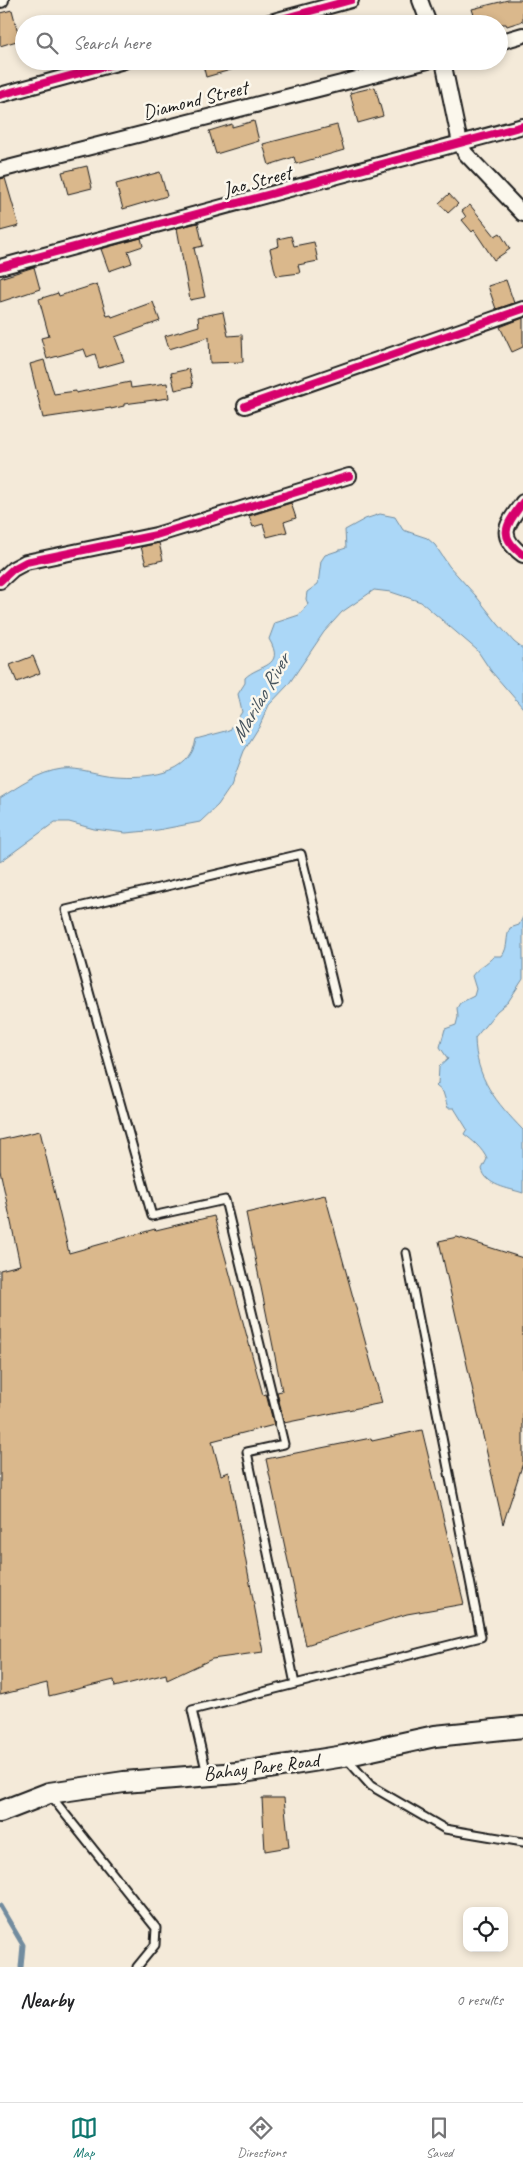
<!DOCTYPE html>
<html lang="en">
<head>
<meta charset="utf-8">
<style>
  :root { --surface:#fff; --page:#f6f6f6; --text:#202124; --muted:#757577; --line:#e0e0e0; --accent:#0f766e }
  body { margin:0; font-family:Caveat,sans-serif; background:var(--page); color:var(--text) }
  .controls { position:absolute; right:15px; bottom:15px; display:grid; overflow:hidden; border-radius:10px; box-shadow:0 2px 8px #0003 }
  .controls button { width:45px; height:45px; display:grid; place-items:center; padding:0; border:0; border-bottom:1px solid var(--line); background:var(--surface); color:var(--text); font:25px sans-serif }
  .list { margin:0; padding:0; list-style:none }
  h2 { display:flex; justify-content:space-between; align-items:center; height:65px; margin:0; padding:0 20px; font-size:21px }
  h2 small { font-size:16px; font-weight:400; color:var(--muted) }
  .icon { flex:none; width:28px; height:28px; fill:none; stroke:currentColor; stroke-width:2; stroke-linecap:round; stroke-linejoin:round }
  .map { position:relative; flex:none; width:523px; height:1967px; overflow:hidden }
  .search { position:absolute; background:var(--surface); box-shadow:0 2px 8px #0003; left:15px; right:15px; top:15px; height:55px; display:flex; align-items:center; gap:12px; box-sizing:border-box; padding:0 18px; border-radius:28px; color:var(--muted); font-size:19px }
  .sheet { height:135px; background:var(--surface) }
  nav { display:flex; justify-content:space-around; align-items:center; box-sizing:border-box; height:70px; border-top:1px solid var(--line); background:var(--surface); font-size:14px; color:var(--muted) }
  nav a { display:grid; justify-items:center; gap:2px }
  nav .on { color:var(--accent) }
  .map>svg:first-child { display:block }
  .water { fill:#abd7f7; stroke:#728c9f }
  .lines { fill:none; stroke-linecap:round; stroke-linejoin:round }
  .stream { stroke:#728c9f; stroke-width:5 }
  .building { fill:#dab88c; stroke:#1c1c1c }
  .service-casing { stroke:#1c1c1c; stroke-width:11 }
  .minor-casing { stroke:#1c1c1c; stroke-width:18 }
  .secondary-casing { stroke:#1c1c1c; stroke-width:24 }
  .service { stroke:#fbf7ec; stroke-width:7 }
  .minor { stroke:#fbf7ec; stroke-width:14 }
  .secondary { stroke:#fbf7ec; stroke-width:20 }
  .cycleway-casing { stroke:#fbf7ec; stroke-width:11 }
  .cycleway { stroke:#d6006c; stroke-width:8 }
  .labels { text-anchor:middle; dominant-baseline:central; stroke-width:5; stroke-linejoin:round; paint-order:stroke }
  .street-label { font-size:20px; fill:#1c1c1c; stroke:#fbf7ec }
  .water-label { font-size:21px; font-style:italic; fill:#47545e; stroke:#fbf7ec }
</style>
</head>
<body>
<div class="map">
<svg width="523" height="1967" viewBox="0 0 523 1967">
  <rect width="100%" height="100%" fill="#f4ead9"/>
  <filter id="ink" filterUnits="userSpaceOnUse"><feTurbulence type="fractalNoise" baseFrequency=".02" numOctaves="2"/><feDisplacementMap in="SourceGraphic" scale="10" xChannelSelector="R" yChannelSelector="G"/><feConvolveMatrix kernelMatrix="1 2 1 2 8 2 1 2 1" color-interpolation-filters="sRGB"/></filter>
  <g filter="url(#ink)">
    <path class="water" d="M380,514L395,517L403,530L427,538L435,545L449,566L476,596L498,624L514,642L523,649V708L491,671L477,650L421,602L391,592L374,590L342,612L324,632L288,685L269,705L259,727L244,751L231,786L218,805L200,822L158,830L126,833L94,829L69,822H55L0,862V798C20,786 38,772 62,769C79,767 98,775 115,776C145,778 191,776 196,739L230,730L233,725L240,722L238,718L242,712L238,694L245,683V678C259,664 286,668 269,639L275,623L299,615L308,604L306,599L307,592L318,584L321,561L325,555L346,548L345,530L365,519Z
      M523,917V979L508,1002L497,1011L475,1038C476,1079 496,1102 523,1130V1193C508,1188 486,1186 482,1169L487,1159C482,1148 473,1141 464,1134L467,1129L454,1108H448L443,1092L436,1086L438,1084L439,1067L448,1059L440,1047L445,1029L456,1025L458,1017L457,1008L460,1003L474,996L476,989L472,976C477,968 487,964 494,956H502C509,946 505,938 510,928L519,925Z"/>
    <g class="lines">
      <path class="stream" d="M0,1906L23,1945L21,1967"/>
    </g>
    <path class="building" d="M508,0H523V21L507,26L506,24H477L472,9Z
      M12,10L20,40L0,46V13Z
      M202,61H247L248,65L206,77Z
      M375,87L383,116L358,123L350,93Z
      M254,121L259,141L216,154L209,131L232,124V127Z
      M337,125L344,150L296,164L294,157L269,165L263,144Z
      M87,166L92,188L68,194L62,172Z
      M160,172L167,196L123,209L116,184Z
      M5,178L19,226L0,231V179Z
      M449,194L458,204L448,213L439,203Z
      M470,205L495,236L500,233L510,249L494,260L474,230L472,232L462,220L466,217L462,211Z
      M198,223L203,246L194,248L205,297L190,300L177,228Z
      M291,236L294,246L314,242L318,261L298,265L300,273L276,276L270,249L279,246L278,239Z
      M141,238L143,246L128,251L132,263L109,271L101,249Z
      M34,267L40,289L0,302V278Z
      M506,280L514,303L496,309L488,286Z
      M97,284L107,316L111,315L112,317L153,302L160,321L115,337L124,361L99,368L95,354L87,357L84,349L47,359L41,338L49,336L39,299L58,293L59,296Z
      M223,312L228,336L242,335L243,362L210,363L209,337L169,349L165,336L199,326L198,317Z
      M523,318V347L512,352L500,327Z
      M44,360L54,394L76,391V393L130,382L131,388L167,383L169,398L124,404V406L111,409V408L43,418L30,364Z
      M189,369L193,386L175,390L171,373Z
      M291,503L296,518L284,522L287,532L267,537L263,524L253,527L249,516Z
      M159,543L163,560L146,564L141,547Z
      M33,656L40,673L17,682L10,665Z
      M40,1131L69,1253L155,1229L156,1230L214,1216L263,1395L266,1394L274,1425L212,1441L221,1475L229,1472L263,1652L212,1659L167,1680L166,1674L115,1687L114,1680L49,1696L47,1683L0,1695V1270L20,1265L0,1170V1140Z
      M325,1195L382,1403L284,1423L277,1392L282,1391L246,1213Z
      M457,1237L523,1258V1463L503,1524L439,1241Z
      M422,1430L464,1604L407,1614L306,1645L266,1459L371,1438L372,1441Z
      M262,1798H284L289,1847L265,1851Z"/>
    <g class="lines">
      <g class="service-casing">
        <path id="service" d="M295,1684L481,1637L406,1253
          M346,1758L371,1786L445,1829L523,1842
          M207,1774L192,1710L295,1684L247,1452L284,1444L225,1200L152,1216L66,910L301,854L337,1001
          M50,1795L156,1928L155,1945L137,1967"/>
      </g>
      <g class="minor-casing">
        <path id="minor" d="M0,0H1
          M420,0L429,24
          M263,24L351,0
          M499,42L523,35
          M443,61L460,143L465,153L523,214
          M0,95L124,61
          M0,170L428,61
          M0,267L523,126
          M245,406L523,309
          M523,502C507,525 496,535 523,555
          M0,581L13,569L26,562L156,535L349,476"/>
      </g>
      <g class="secondary-casing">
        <path id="secondary" d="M0,1812L49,1793L83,1788L124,1782L237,1773L344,1756L435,1736L523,1727"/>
      </g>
      <use href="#service" class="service"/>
      <use href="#minor" class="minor"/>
      <use href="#secondary" class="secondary"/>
      <g class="cycleway-casing">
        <path id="cycleway" d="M263,24L351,0
          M0,95L124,61
          M0,267L523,126
          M245,406L523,309
          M523,502C507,525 496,535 523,555
          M0,581L13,569L26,562L156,535L349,476"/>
      </g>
      <use href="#cycleway" class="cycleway"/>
    </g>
  </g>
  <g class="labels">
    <g class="street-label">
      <text transform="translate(195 100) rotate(-14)">Diamond Street</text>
      <text transform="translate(257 181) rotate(-15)">Jao Street</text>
      <text transform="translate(261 1767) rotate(-7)">Bahay Pare Road</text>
    </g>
    <g class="water-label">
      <text transform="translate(260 698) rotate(-60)">Marilao River</text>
    </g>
  </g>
</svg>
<div class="controls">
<button><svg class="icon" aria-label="locate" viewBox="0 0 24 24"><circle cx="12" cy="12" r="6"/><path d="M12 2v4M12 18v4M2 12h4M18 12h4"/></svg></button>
</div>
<div class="search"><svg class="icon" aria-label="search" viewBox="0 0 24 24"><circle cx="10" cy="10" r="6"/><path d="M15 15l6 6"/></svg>Search here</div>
</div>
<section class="sheet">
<h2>Nearby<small>0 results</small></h2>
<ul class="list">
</ul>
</section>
<nav>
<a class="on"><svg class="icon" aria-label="map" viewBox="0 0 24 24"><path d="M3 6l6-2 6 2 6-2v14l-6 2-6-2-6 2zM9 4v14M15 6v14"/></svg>Map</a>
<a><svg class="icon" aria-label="directions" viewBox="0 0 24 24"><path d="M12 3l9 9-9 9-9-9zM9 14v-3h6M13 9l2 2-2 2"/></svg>Directions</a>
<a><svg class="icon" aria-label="saved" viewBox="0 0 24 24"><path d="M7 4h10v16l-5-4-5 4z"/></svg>Saved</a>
</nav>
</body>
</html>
